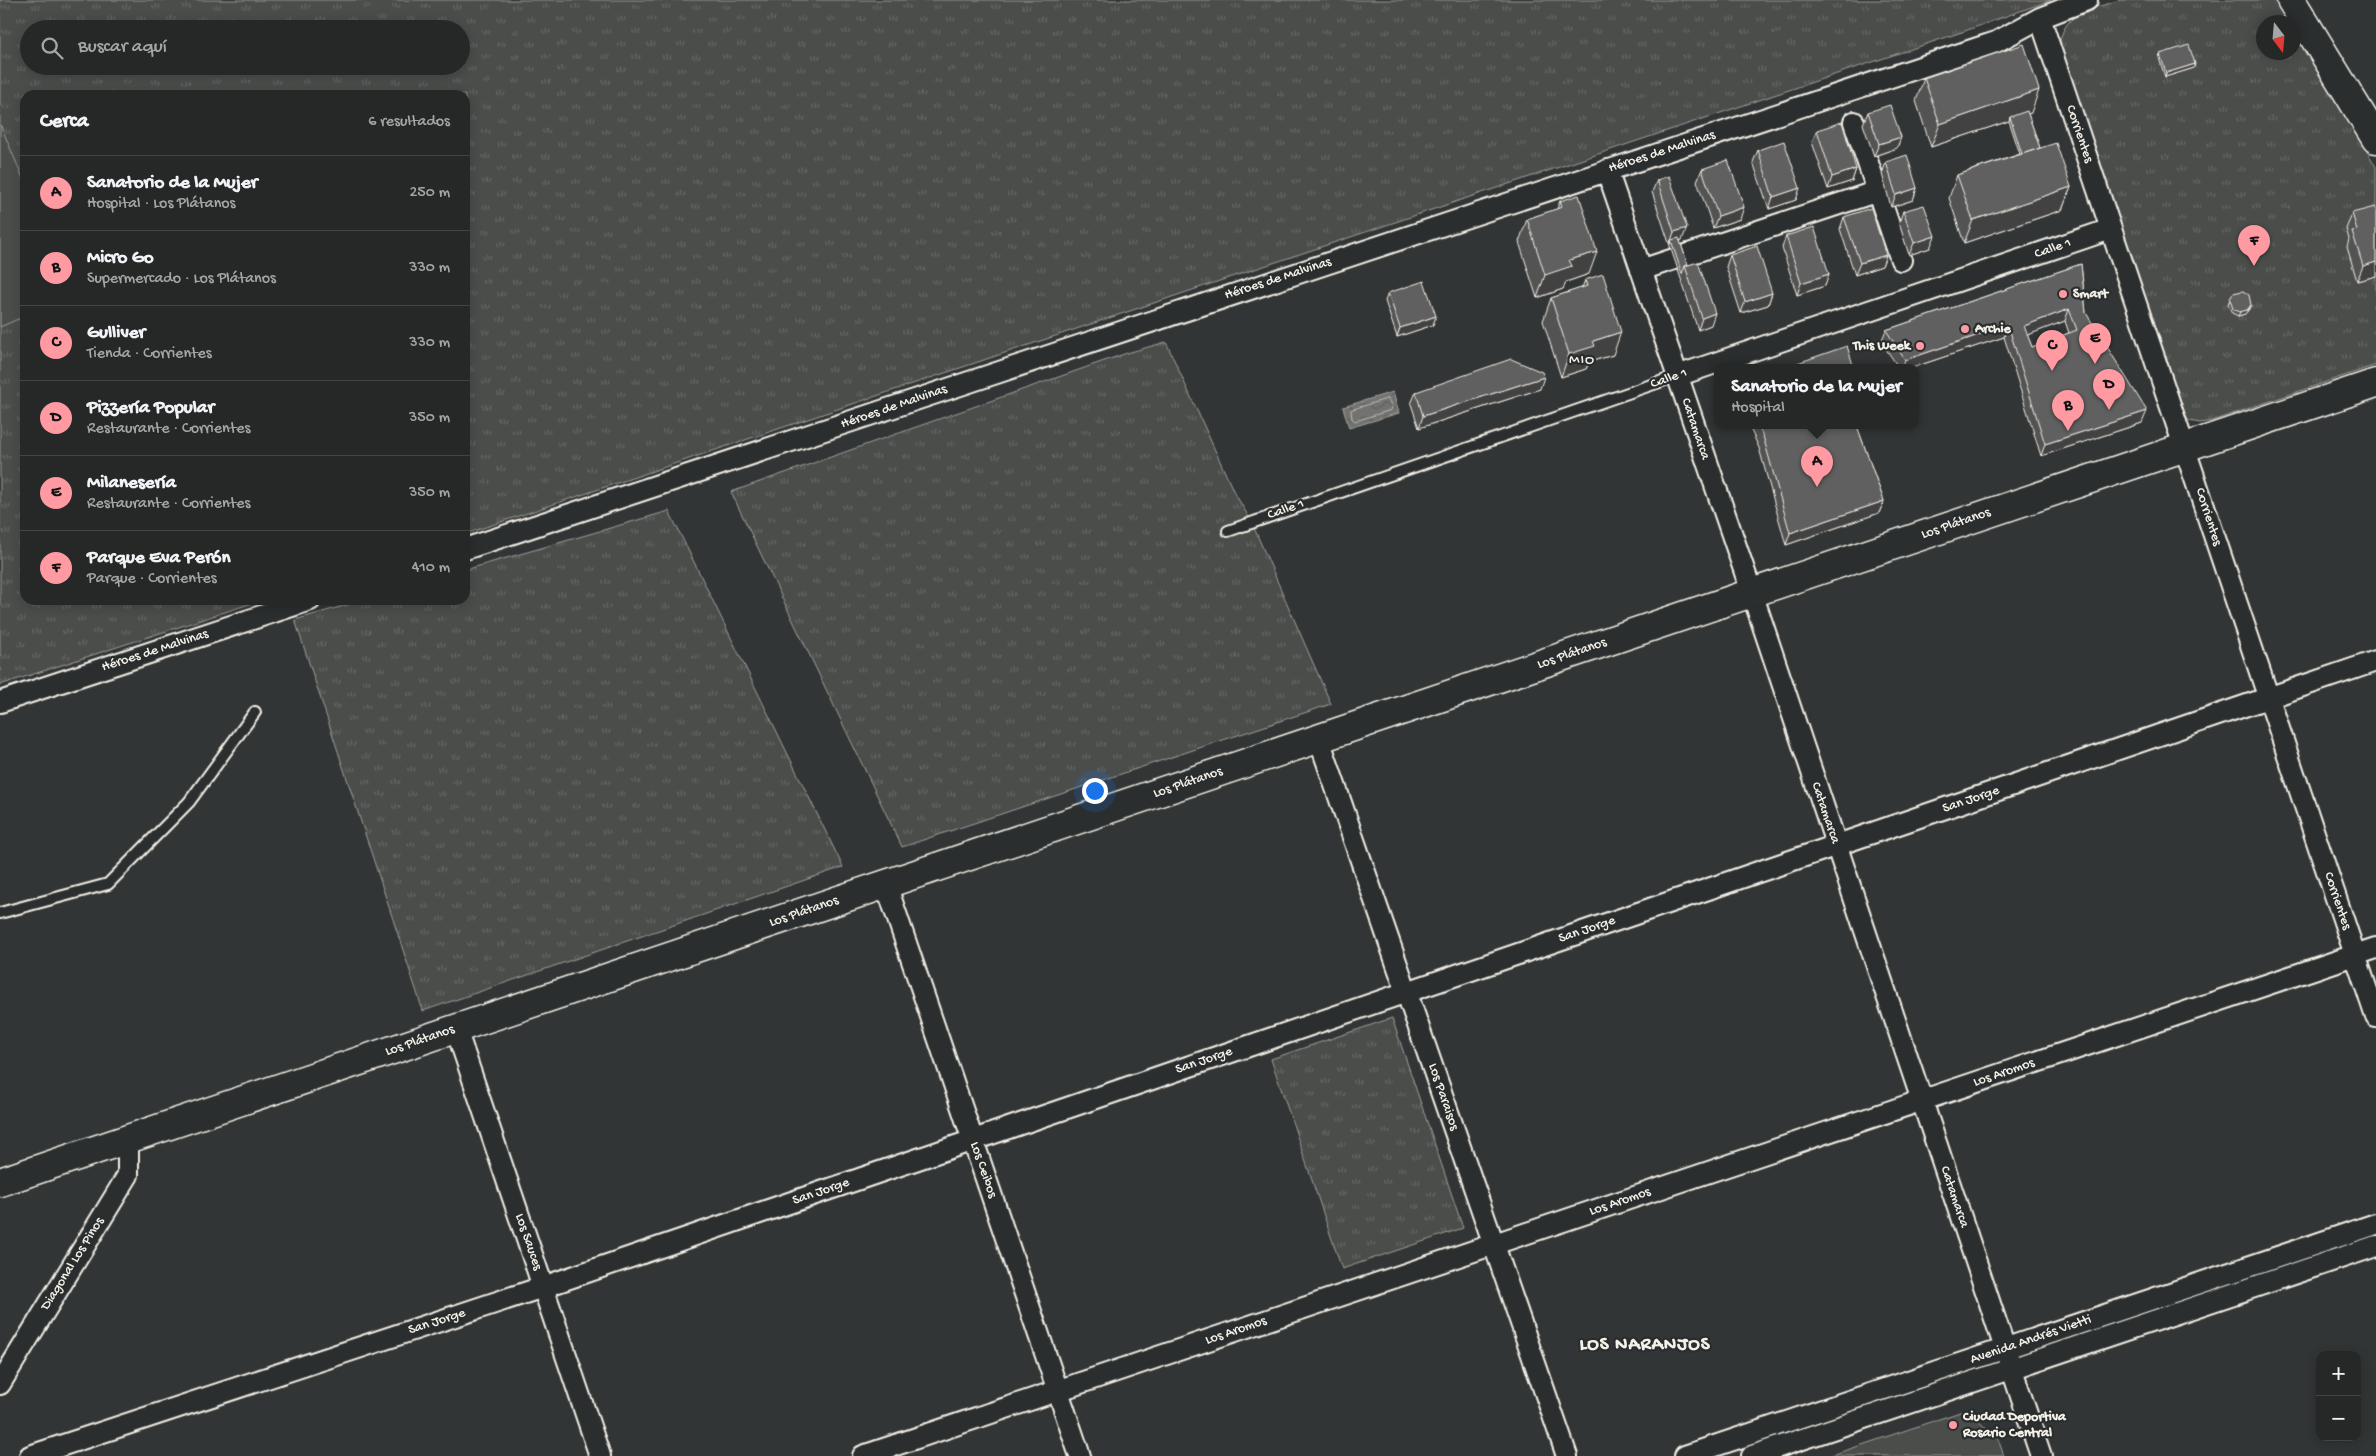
<!DOCTYPE html>
<html lang="es">
<head>
<meta charset="utf-8">
<style>
  :root { --surface:#262828; --page:#2e3030; --text:#f1f3f6; --muted:#a4a6a8; --line:#424445; --accent:#ff9aa2 }
  body { margin:0; font-family:"Gochi Hand",sans-serif; background:var(--page); color:var(--text) }
  .controls { position:absolute; right:15px; bottom:15px; display:grid; overflow:hidden; border-radius:10px; box-shadow:0 2px 12px #0003 }
  .controls button { width:45px; height:45px; display:grid; place-items:center; padding:0; border:0; border-bottom:1px solid var(--line); background:var(--surface); color:var(--text); font:25px sans-serif }
  .compass { position:absolute; left:2256px; top:15px; width:45px; height:45px; border-radius:50%; background:var(--surface); box-shadow:0 2px 12px #0003; rotate:164deg }
  .you { position:absolute; left:1094px; top:790px; width:18px; height:18px; margin:-12px; border:4px solid #fff; border-radius:50%; background:#1a73e8; box-shadow:0 0 0 8px #1a73e833 }
  .badge { display:grid; place-items:center; width:32px; height:32px; border-radius:50%; background:var(--accent); color:#111; font-size:16px; font-weight:700 }
  .pin { position:absolute; translate:-50% -41px; filter:drop-shadow(0 1px 2px #0008) }
  .pin::after { content:''; position:absolute; top:26px; width:18px; height:15px; background:inherit; clip-path:polygon(0 0,100% 0,50% 100%) }
  .popup { position:absolute; left:1714px; top:364px; width:205px; height:65px; box-sizing:border-box; display:grid; place-content:center; border-radius:10px; background:var(--surface); filter:drop-shadow(0 1px 4px #0005); font-size:16px; white-space:nowrap; color:var(--muted) }
  .popup b { font-size:19px; color:var(--text) }
  .popup::after { content:''; position:absolute; left:50%; top:100%; margin-left:-10px; border:10px solid transparent; border-top-color:var(--surface) }
  .list { margin:0; padding:0; list-style:none }
  h2 { display:flex; justify-content:space-between; align-items:center; height:65px; margin:0; padding:0 20px; font-size:21px }
  h2 small { font-size:16px; font-weight:400; color:var(--muted) }
  .list li { display:grid; grid-template-columns:32px 1fr auto; gap:15px; align-items:center; box-sizing:border-box; height:75px; padding:0 20px; border-top:1px solid var(--line) }
  .list b { display:block; font-size:19px; white-space:nowrap }
  .list p { margin:0; font-size:16px; white-space:nowrap; color:var(--muted) }
  .list em { font-size:16px; font-style:normal; color:var(--muted) }
  .icon { flex:none; width:28px; height:28px; fill:none; stroke:currentColor; stroke-width:2; stroke-linecap:round; stroke-linejoin:round }
  .map { position:relative; flex:none; width:2376px; height:1456px; overflow:hidden }
  .search { position:absolute; background:var(--surface); box-shadow:0 2px 12px #0003; left:20px; top:20px; width:450px; height:55px; display:flex; align-items:center; gap:12px; box-sizing:border-box; padding:0 18px; border-radius:28px; color:var(--muted); font-size:19px }
  .panel { position:absolute; background:var(--surface); box-shadow:0 2px 12px #0003; left:20px; top:90px; width:450px; height:515px; border-radius:15px }
  .map>svg:first-child { display:block }
  .grass { fill:url(#grass-tufts); stroke:#a09f9a; fill-rule:evenodd }
  .pitch { fill:#4b4d4c; stroke:#a09f9a }
  .water { fill:url(#water-waves); stroke:#a6a5a0 }
  .lines { fill:none; stroke-linecap:round; stroke-linejoin:round }
  .shore { stroke:#c0bfb8; stroke-width:1 }
  .lane-casing { stroke:#f4f1e8; stroke-width:14 }
  .street-casing { stroke:#f4f1e8; stroke-width:24 }
  .secondary-casing { stroke:#f4f1e8; stroke-width:31 }
  .primary-casing { stroke:#f4f1e8; stroke-width:31 }
  .lane { stroke:#2a2d2e; stroke-width:10 }
  .street { stroke:#2a2d2e; stroke-width:20 }
  .secondary { stroke:#2a2d2e; stroke-width:28 }
  .primary { stroke:#2a2d2e; stroke-width:28 }
  .wall { fill:#525352; stroke:#f4f1e8; fill-rule:evenodd }
  .shaded-wall { fill:#424342; stroke:#f4f1e8 }
  .building { fill:#5f605f; stroke:#f4f1e8; fill-rule:evenodd }
  .poi-dot { fill:#ff9aa2; stroke:#2a2d2e; stroke-width:2 }
  .labels { text-anchor:middle; dominant-baseline:central; stroke-width:4.5; stroke-linejoin:round; paint-order:stroke }
  .street-label { font-size:14px; fill:#f4f1e8; stroke:#2a2d2e }
  .poi-label { font-size:14px; font-weight:bold; fill:#f4f1e8; stroke:#2a2d2e; text-anchor:start }
  .neighbourhood-label { font-size:15px; letter-spacing:1px; fill:#f4f1e8; stroke:#2a2d2e }
  .district-label { font-size:19px; font-weight:bold; letter-spacing:1px; fill:#f4f1e8; stroke:#2a2d2e }
</style>
</head>
<body>
<div class="map">
<svg width="2376" height="1456" viewBox="0 0 2376 1456">
  <defs>
    <pattern id="grass-tufts" width="24" height="20" patternUnits="userSpaceOnUse" patternTransform="scale(1.25)"><rect width="24" height="20" fill="#4b4d4c"/><path d="M3 7l-1-3M5 7V3M7 7l1-3M15 17l-1-3M17 17v-4M19 17l1-3" fill="none" stroke="#666766"/></pattern>
    <pattern id="water-waves" width="16" height="10" patternUnits="userSpaceOnUse" patternTransform="scale(1.25)"><rect width="16" height="10" fill="#727370"/><path d="M0 5q4-4 8 0t8 0" fill="none" stroke="#5e5e5b"/></pattern>
  </defs>
  <rect width="100%" height="100%" fill="#323535"/>
  <filter id="ink" filterUnits="userSpaceOnUse"><feTurbulence type="fractalNoise" baseFrequency=".02" numOctaves="2"/><feDisplacementMap in="SourceGraphic" scale="10" xChannelSelector="R" yChannelSelector="G"/><feConvolveMatrix kernelMatrix="1 2 1 2 8 2 1 2 1" color-interpolation-filters="sRGB"/></filter>
  <g filter="url(#ink)">
    <path class="grass" d="M0,0H2051L1962,32L465,534V95H25V600H262L0,685ZM29,29H461V66H29Z
      M2120,0H2279L2292,22H2264V52H2294V25L2376,167V365L2212,421L2200,423L2189,421L2183,412L2059,47C2063,11 2090,10 2120,0Z
      M1166,342L1233,490L1251,521L1331,704L902,847L731,492L1127,353Z
      M669,511L843,867L423,1011L295,620L364,600H465V570Z
      M1392,1018L1463,1228L1342,1269L1271,1059Z"/>
    <path class="pitch" d="M0,124L25,183V316L0,327Z
      M1966,1410L1998,1439L2004,1456H1829Z"/>
    <path class="water" d="M1393,392L1399,413L1349,428L1343,407Z"/>
    <g class="lines">
      <path class="shore" d="M1388,399L1392,407L1391,410L1355,421L1352,419L1351,410Z"/>
      <g class="lane-casing">
        <path id="lane" d="M1228,531L1677,376
          M0,913L108,884L189,802L255,712"/>
      </g>
      <g class="street-casing">
        <path id="street" d="M2040,18L2376,1017
          M1854,122L1901,260
          M1607,170L1752,593L2041,1456
          M1641,270L1878,191
          M1677,376L2111,229
          M465,549L1996,42L2040,18L2087,0
          M0,702L310,600
          M1319,739L1567,1456
          M886,884L1080,1456
          M456,1029L600,1456
          M0,1384L128,1175V1139
          M30,1456L543,1287L2376,661
          M863,1456L2376,948
          M1685,1456L2376,1224
          M1752,1456L2376,1246"/>
      </g>
      <g class="secondary-casing">
        <path id="secondary" d="M0,1182L2376,383"/>
      </g>
      <g class="primary-casing">
        <path id="primary" d="M2291,0L2376,139"/>
      </g>
      <use href="#lane" class="lane"/>
      <use href="#street" class="street"/>
      <use href="#secondary" class="secondary"/>
      <use href="#primary" class="primary"/>
    </g>
    <path class="wall" d="M2160,54L2194,68L2165,77L2159,58Z
      M1924,78L2031,113L2028,114L2040,148L2071,187L2062,210L1964,243L1949,198L1957,175L2020,154L2009,121L1931,147L1916,101Z
      M1868,112L1901,137L1897,148L1874,156L1863,124Z
      M1817,130L1856,169L1852,181L1828,189L1812,142Z
      M1758,150L1796,200L1769,209L1753,162Z
      M1886,162L1917,188L1913,200L1891,207L1882,174Z
      M1702,169L1740,219L1713,228L1697,181Z
      M1657,180L1682,240L1680,241L1688,265L1711,325L1698,330L1652,192Z
      M1560,201L1589,274L1566,282L1563,289L1537,298L1519,242L1527,219L1557,209Z
      M1903,211L1930,248L1909,255L1899,223Z
      M2352,213L2376,276L2357,281L2347,247L2349,239L2346,229Z
      M1844,217L1886,255L1882,266L1855,275L1840,229Z
      M1786,236L1829,274L1825,286L1797,295L1782,248Z
      M1730,255L1772,293L1768,305L1741,313L1726,267Z
      M2081,264L2086,313L2142,423L2041,456L2004,337L1911,368H1899L1881,342L1886,330ZM2065,321L2069,333L2032,347L2027,335Z
      M1585,280L1613,355L1589,362L1586,369L1561,377L1543,321L1551,298L1582,288Z
      M1388,293L1433,325L1397,337L1385,301Z
      M2230,299L2251,305L2249,309L2245,314L2238,316L2232,313L2228,304Z
      M2376,300V313L2374,306Z
      M1540,389L1419,428L1411,404L1416,392Z
      M1749,426H1857L1884,501L1879,513L1786,545L1759,448Z"/>
    <path class="shaded-wall" d="M2195,64L2194,68L2165,77L2166,73Z
      M2039,90L2031,113L2011,120L2010,117L2009,121L1931,147L1940,124Z
      M1901,137L1897,148L1874,156L1879,144Z
      M1856,169L1852,181L1828,189L1832,177Z
      M2071,187L2062,210L1964,243L1973,220Z
      M1800,188L1796,200L1769,209L1773,197Z
      M1917,188L1913,200L1891,207L1896,195Z
      M1744,207L1740,219L1713,228L1718,216Z
      M1687,228L1682,240L1672,243L1671,240L1670,244L1674,232Z
      M1935,236L1930,248L1909,255L1914,243Z
      M1597,252L1589,274L1566,282L1563,289L1537,298L1545,275L1569,260Z
      M1886,255L1882,266L1855,275L1860,263Z
      M2376,262V276L2357,281L2363,266Z
      M1829,274L1825,286L1797,295L1801,283Z
      M1772,293L1768,305L1741,313L1745,302Z
      M2251,305L2249,309L2245,314L2238,316L2240,312Z
      M2069,309L2065,321L2020,338L2024,326Z
      M1715,313L1711,325L1698,330L1702,318Z
      M1436,316L1433,325L1397,337L1400,328Z
      M2008,325L2004,337L1911,368H1902L1905,360Z
      M1621,332L1613,355L1589,362L1586,369L1561,377L1569,354L1593,341Z
      M1544,377L1540,389L1419,428L1423,416Z
      M2147,411L2142,423L2041,456L2045,444Z
      M1884,501L1879,513L1786,545L1790,533Z"/>
    <path class="building" d="M2024,44L2039,90L1940,124L1924,78Z
      M2189,45L2195,64L2166,73L2160,54Z
      M1890,105L1901,137L1879,144L1868,112Z
      M2027,111L2040,148L2022,154L2010,117Z
      M1842,122L1856,169L1832,177L1817,130Z
      M1784,141L1800,188L1773,197L1758,150Z
      M2056,143L2071,187L1973,220L1957,175Z
      M1907,155L1917,188L1896,195L1886,162Z
      M1728,160L1744,207L1718,216L1702,169Z
      M1669,176L1687,228L1674,232L1657,180Z
      M1579,195L1597,252L1569,260L1572,266L1545,275L1527,219L1562,207L1560,201Z
      M1924,205L1935,236L1914,243L1903,211Z
      M2375,207L2376,209V262L2363,266L2352,231L2357,230L2352,213Z
      M1871,208L1886,255L1860,263L1844,217Z
      M1814,227L1829,274L1801,283L1786,236Z
      M1679,238L1688,265L1685,266L1682,274L1671,240Z
      M1757,246L1772,293L1745,302L1730,255Z
      M1698,262L1715,313L1702,318L1685,266Z
      M2081,264L2086,313L2147,411L2045,444L2008,325L1905,360L1886,330ZM2069,309L2077,330L2032,347L2024,326Z
      M1603,274L1621,332L1593,341L1595,346L1569,354L1551,298L1587,286L1585,280Z
      M1424,281L1436,316L1400,328L1388,293Z
      M2243,291L2249,295L2251,305L2247,310L2240,312L2233,309L2230,299L2233,293Z
      M1847,346L1854,368H1783Z
      M1511,359L1542,372L1544,377L1423,416L1416,392Z
      M1758,426H1857L1884,501L1790,533L1763,436Z"/>
  </g>
  <g class="poi-dot">
    <circle cx="2063" cy="294" r="5"/>
    <circle cx="1965" cy="329" r="5"/>
    <circle cx="1920" cy="346" r="5"/>
    <circle cx="1953" cy="1425" r="5"/>
  </g>
  <g class="labels">
    <g class="street-label">
      <text transform="translate(2079 134) rotate(71)">Corrientes</text>
      <text transform="translate(1662 152) rotate(-18)">Héroes de Malvinas</text>
      <text transform="translate(2053 249) rotate(-19)">Calle 1</text>
      <text transform="translate(1278 279) rotate(-18)">Héroes de Malvinas</text>
      <text transform="translate(1669 379) rotate(-19)">Calle 1</text>
      <text transform="translate(894 407) rotate(-19)">Héroes de Malvinas</text>
      <text transform="translate(1695 429) rotate(71)">Catamarca</text>
      <text transform="translate(1286 510) rotate(-19)">Calle 1</text>
      <text transform="translate(2208 517) rotate(72)">Corrientes</text>
      <text transform="translate(1956 524) rotate(-19)">Los Plátanos</text>
      <text transform="translate(155 651) rotate(-18)">Héroes de Malvinas</text>
      <text transform="translate(1572 654) rotate(-19)">Los Plátanos</text>
      <text transform="translate(1188 783) rotate(-19)">Los Plátanos</text>
      <text transform="translate(1971 800) rotate(-19)">San Jorge</text>
      <text transform="translate(1825 813) rotate(71)">Catamarca</text>
      <text transform="translate(2337 901) rotate(71)">Corrientes</text>
      <text transform="translate(804 912) rotate(-19)">Los Plátanos</text>
      <text transform="translate(1587 930) rotate(-19)">San Jorge</text>
      <text transform="translate(420 1041) rotate(-19)">Los Plátanos</text>
      <text transform="translate(1204 1061) rotate(-19)">San Jorge</text>
      <text transform="translate(2004 1073) rotate(-19)">Los Aromos</text>
      <text transform="translate(1443 1097) rotate(71)">Los Paraisos</text>
      <text transform="translate(983 1170) rotate(71)">Los Ceibos</text>
      <text transform="translate(821 1192) rotate(-19)">San Jorge</text>
      <text transform="translate(1954 1197) rotate(71)">Catamarca</text>
      <text transform="translate(1620 1202) rotate(-19)">Los Aromos</text>
      <text transform="translate(528 1242) rotate(71)">Los Sauces</text>
      <text transform="translate(73 1264) rotate(-58)">Diagonal Los Pinos</text>
      <text transform="translate(437 1322) rotate(-18)">San Jorge</text>
      <text transform="translate(1236 1331) rotate(-19)">Los Aromos</text>
      <text transform="translate(2031 1340) rotate(-19)">Avenida Andrés Vietti</text>
    </g>
    <g class="poi-label">
      <text x="2073" y="294">Smart</text>
      <text x="1975" y="329">Archie</text>
      <text x="1910" y="346" text-anchor="end">This Week</text>
      <text x="1963" y="1417">Ciudad Deportiva<tspan x="1963" dy="16">Rosario Central</tspan></text>
    </g>
    <g class="neighbourhood-label">
      <text x="1582" y="360">MIO</text>
    </g>
    <g class="district-label">
      <text x="1645" y="1345">LOS NARANJOS</text>
    </g>
  </g>
</svg>
<div class="controls">
<button>+</button>
<button>−</button>
</div>
<svg class="compass" viewBox="-18 -18 36 36"><path d="M0-13l5 13h-10z" fill="#e53935"/><path d="M0 13l5-13h-10z" fill="#a4a6a8"/></svg>
<div class="you"></div>
<div class="pin badge" style="left:1817px;top:487px">A</div>
<div class="popup"><b>Sanatorio de la Mujer</b>Hospital</div>
<div class="pin badge" style="left:2068px;top:431px">B</div>
<div class="pin badge" style="left:2052px;top:371px">C</div>
<div class="pin badge" style="left:2109px;top:410px">D</div>
<div class="pin badge" style="left:2095px;top:364px">E</div>
<div class="pin badge" style="left:2254px;top:266px">F</div>
<div class="search"><svg class="icon" aria-label="search" viewBox="0 0 24 24"><circle cx="10" cy="10" r="6"/><path d="M15 15l6 6"/></svg>Buscar aquí</div>
<section class="panel">
<h2>Cerca<small>6 resultados</small></h2>
<ul class="list">
<li><span class="badge">A</span><div><b>Sanatorio de la Mujer</b><p>Hospital · Los Plátanos</p></div><em>250 m</em></li>
<li><span class="badge">B</span><div><b>Micro Go</b><p>Supermercado · Los Plátanos</p></div><em>330 m</em></li>
<li><span class="badge">C</span><div><b>Gulliver</b><p>Tienda · Corrientes</p></div><em>330 m</em></li>
<li><span class="badge">D</span><div><b>Pizzería Popular</b><p>Restaurante · Corrientes</p></div><em>350 m</em></li>
<li><span class="badge">E</span><div><b>Milanesería</b><p>Restaurante · Corrientes</p></div><em>350 m</em></li>
<li><span class="badge">F</span><div><b>Parque Eva Perón</b><p>Parque · Corrientes</p></div><em>410 m</em></li>
</ul>
</section>
</div>
</body>
</html>
